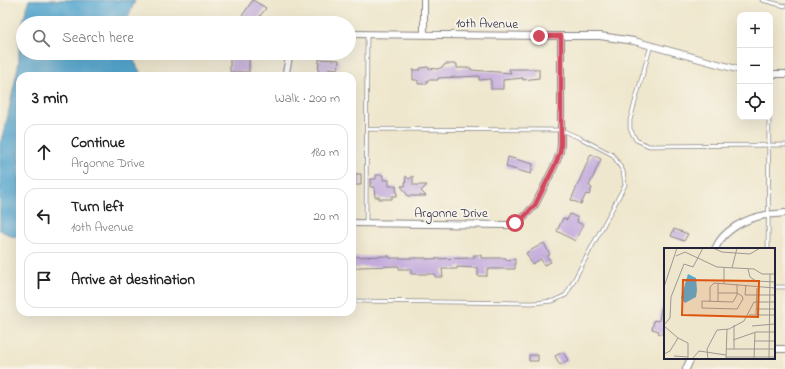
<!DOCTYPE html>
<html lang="en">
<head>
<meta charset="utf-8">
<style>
  :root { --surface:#fff; --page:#f2f2f2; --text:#222; --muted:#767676; --line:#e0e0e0 }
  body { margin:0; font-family:"Indie Flower",sans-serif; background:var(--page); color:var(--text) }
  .controls { position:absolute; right:12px; top:12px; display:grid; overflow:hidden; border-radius:8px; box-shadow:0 4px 16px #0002 }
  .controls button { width:36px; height:36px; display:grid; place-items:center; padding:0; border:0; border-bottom:1px solid var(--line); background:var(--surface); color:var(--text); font:20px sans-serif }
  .stop { position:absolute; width:12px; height:12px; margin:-9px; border:3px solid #d1495b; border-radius:50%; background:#fff }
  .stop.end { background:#d1495b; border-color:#fff; box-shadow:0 1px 4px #0008 }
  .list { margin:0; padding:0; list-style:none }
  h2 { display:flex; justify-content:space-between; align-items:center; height:52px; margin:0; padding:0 16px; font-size:17px }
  h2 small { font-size:13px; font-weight:400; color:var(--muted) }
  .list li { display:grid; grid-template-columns:26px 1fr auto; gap:12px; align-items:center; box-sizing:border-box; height:56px; margin:0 8px 8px; padding:0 8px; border:1px solid var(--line); border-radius:12px }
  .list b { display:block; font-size:15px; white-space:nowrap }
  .list p { margin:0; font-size:13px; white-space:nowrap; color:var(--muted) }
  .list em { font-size:13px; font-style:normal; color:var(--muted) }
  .icon { flex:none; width:22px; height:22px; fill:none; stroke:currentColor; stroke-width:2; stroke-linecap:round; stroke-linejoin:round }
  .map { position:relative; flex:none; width:785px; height:369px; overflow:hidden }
  .search { position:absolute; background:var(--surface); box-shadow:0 4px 16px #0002; left:16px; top:16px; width:340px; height:44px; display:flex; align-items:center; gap:10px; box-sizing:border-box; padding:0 14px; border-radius:22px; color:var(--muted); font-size:15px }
  .panel { position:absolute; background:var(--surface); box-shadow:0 4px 16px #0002; left:16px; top:72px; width:340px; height:244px; border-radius:12px }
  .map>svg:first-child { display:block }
  .water { fill:#56a8d1; stroke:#3c6586 }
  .building { fill:#c3aadd }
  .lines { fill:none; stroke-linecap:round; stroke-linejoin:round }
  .lane-casing { stroke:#888484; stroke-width:4.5 }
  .street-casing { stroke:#888484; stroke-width:8 }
  .lane { stroke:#fff; stroke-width:3 }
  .street { stroke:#fff; stroke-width:6 }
  .route { stroke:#d1495b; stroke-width:5 }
  .labels { text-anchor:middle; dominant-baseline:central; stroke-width:4; stroke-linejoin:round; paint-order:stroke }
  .street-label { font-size:13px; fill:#22223b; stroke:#f7f3e8 }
  .inset-road { fill:none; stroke:#9d9893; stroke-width:1 }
  .view { fill:#de560e; fill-opacity:0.15; stroke:#de560e; stroke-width:2 }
  .inset-edge { fill:none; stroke:#22223b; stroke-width:2 }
</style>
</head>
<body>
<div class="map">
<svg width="785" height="369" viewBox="0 0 785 369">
  <rect width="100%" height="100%" fill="#f7f3e8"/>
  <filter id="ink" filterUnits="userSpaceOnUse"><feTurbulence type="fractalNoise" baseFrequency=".025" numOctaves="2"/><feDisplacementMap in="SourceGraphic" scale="8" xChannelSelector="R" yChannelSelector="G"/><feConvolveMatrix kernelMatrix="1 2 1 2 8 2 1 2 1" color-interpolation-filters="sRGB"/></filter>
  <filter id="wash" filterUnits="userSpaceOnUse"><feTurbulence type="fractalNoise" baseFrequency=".012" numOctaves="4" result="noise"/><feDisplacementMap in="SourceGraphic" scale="16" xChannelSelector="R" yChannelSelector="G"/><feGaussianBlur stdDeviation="0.9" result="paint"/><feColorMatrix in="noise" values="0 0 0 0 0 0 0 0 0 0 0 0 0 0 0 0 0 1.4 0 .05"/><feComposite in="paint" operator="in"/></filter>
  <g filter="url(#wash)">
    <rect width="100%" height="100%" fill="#efe7cd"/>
    <path class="water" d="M29,0H135L126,23H23V53H130L142,76H20V238L11,236L0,230V144L7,120L19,62V36Z"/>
    <g id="blocks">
      <path class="building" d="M253,0L266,8L255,23H237Z
        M230,53H249V72H230Z
        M319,59L339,60L338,69L329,68L328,76H318Z
        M445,64H457V68H471V70L511,73L509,69H539V78L523,80V78L503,80V89H491V79L479,80V76L438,78V80H427V84H418V80H413V70H420V68L428,67V68L438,69L444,66Z
        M591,154L601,159L589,186L592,188L589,195L586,194L581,204L571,200Z
        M508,157L533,164L531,174L506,167Z
        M353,174H361V185H352V178L353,179Z
        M376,175H383V180H389V186H396L397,196H392V199H379V197H375L374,187H370L371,179H376Z
        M406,176L409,179L413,176V185H427L421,191L426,196H408L401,186H405Z
        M570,214L578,218L577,222L583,225L575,241L557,231L563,218L567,220Z
        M674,229L688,234L684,241L671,236Z
        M544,243L550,255L547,256L551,262L544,265L541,259L532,264L526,253Z
        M474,255H481V258H506V260L515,259V269H487V276H478V268L457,267V269H442L443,277H435V274H411V269H399V266L359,267V268H352V257L389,256V258H426V259L474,258Z
        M662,303L665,304V335L658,333L659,331L652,329L654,320L659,321Z
        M563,352L568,360L560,365L555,356Z
        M529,355H538V361H529Z"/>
    </g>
  </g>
  <g filter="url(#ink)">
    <use href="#blocks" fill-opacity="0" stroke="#888484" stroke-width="1"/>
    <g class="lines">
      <g class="lane-casing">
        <path id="lane" d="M762,0L785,6
          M651,45L630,120V129L636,140L649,146L785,145
          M366,224L367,34
          M768,249L769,117
          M774,287H785
          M352,301L533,303L553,301L566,295L625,185L623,171L613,155L580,138L561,130L367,129"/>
      </g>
      <g class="street-casing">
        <path id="street" d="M349,34L539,36H600L634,41L740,70
          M424,34V0
          M770,74H785
          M286,76V72L290,53
          M352,223L508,225L515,223L523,218L535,205L556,163L560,152L561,144V36
          M715,249C723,230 746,218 766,215C772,214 779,214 785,213
          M774,349H785
          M686,369L691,358"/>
      </g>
      <use href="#lane" class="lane"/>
      <use href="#street" class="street"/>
    </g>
  </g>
  <g class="lines" filter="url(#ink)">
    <path class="route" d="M515,223L523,218L535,205L556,163L560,152L561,144V36H539"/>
  </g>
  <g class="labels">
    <g class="street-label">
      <text transform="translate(487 24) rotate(1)">10th Avenue</text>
      <text x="451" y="213">Argonne Drive</text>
    </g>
  </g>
  <g transform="translate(664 248)">
    <rect width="111" height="111" fill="#efe7cd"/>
    <path d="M24,26L32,30L33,42L32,49L21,55L17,50Z" fill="#56a8d1"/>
    <path class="inset-road" d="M49,0L58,4L86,6L96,0M12,8L21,4L53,19L90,21L98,26H111M68,20L73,0M84,21L86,29L92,33L111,34M60,36V20M82,37L81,47H111M0,39L13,0M54,45H73L78,48L79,51L73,61L38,60V53L69,54L73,47V36M46,54V39L50,35L111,40M54,54V35M92,61H111M85,67H111M92,67L93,40M0,77L6,70L7,49L20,16L29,19L39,0M0,78L14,90M88,78L111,76M14,90L24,95V111M69,92L92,84H111M91,93H111M62,101H111M70,101V77M0,106L6,103L14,90M10,108L24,109M62,109H111M28,111L35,103L62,107M44,111L43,101L53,82L65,81L80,73L90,54H111M62,111L63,81M90,111L91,84M105,111L106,26"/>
    <path class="view" d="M19,32L95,33L94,69L18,67Z"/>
    <rect width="111" height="111" class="inset-edge"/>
  </g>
</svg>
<div class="controls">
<button>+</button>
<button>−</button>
<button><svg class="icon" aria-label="locate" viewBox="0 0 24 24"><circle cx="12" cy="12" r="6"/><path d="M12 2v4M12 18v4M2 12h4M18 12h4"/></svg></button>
</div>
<div class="stop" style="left:515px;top:223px"></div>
<div class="stop end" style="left:539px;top:36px"></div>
<div class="search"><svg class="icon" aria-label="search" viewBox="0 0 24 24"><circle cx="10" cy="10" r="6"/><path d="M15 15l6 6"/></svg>Search here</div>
<section class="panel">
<h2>3 min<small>Walk · 200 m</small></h2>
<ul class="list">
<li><svg class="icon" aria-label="ahead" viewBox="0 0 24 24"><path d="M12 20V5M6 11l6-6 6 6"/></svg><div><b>Continue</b><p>Argonne Drive</p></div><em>180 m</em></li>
<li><svg class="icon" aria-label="left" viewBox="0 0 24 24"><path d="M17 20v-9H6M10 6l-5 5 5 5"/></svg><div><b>Turn left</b><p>10th Avenue</p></div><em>20 m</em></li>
<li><svg class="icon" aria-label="arrive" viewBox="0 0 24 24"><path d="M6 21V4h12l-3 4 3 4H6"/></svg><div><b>Arrive at destination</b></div></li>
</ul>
</section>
</div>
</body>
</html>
